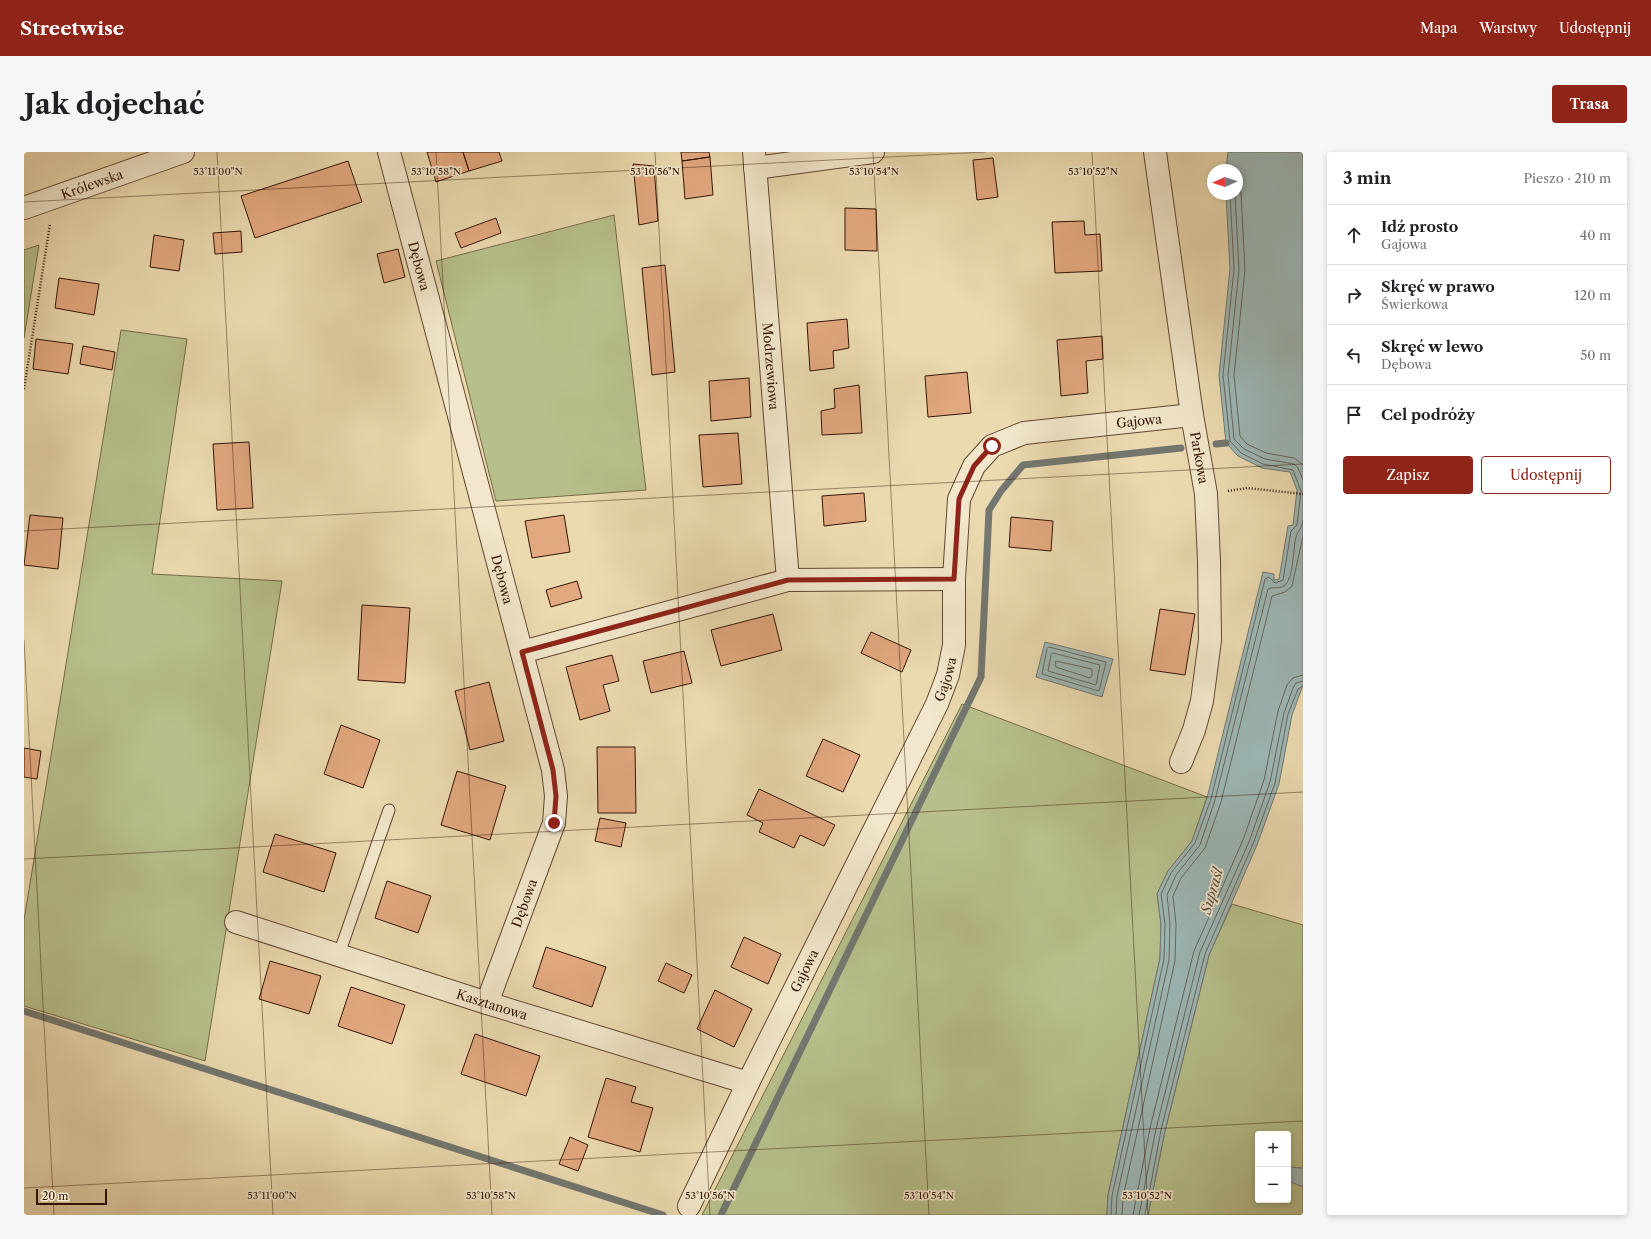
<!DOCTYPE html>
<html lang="pl">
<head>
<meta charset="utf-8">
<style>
  :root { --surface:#fff; --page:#f6f6f6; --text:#202124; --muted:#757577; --line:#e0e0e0; --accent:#8f2418 }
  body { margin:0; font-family:"Libre Caslon Text",serif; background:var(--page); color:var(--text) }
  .controls { position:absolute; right:12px; bottom:12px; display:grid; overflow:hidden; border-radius:4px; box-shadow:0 2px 6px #0003 }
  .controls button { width:36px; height:36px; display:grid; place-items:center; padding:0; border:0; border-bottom:1px solid var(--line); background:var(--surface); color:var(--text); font:20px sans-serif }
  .compass { position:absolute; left:1183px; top:12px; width:36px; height:36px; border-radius:50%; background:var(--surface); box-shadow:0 2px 6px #0003; rotate:267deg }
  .scale { position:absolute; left:12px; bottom:10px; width:71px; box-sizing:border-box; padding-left:4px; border:2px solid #341606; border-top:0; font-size:11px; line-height:14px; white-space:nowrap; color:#341606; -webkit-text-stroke:3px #f2e7cc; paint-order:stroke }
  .stop { position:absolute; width:12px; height:12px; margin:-9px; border:3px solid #8f2418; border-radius:50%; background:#fff }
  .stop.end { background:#8f2418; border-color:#fff; box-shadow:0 1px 4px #0008 }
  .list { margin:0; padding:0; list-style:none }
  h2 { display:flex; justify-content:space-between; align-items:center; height:52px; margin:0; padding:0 16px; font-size:17px }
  h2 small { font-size:13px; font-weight:400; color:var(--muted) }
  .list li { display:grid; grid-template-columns:26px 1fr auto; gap:12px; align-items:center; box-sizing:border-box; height:60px; padding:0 16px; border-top:1px solid var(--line) }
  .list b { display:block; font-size:15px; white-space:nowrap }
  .list p { margin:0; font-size:13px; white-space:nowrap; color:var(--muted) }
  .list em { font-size:13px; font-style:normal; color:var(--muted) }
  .actions { display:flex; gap:8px; padding:12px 16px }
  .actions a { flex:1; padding:9px 0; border:1px solid var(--accent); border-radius:4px; text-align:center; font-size:14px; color:var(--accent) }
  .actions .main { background:var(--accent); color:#fff }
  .icon { flex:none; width:22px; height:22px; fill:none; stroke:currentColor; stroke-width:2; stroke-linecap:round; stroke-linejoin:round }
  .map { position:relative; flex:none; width:1279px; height:1063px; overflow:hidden; border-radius:4px }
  header { display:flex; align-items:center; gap:24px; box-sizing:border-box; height:56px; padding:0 20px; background:var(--accent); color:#fff }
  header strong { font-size:19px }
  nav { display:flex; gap:22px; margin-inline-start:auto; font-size:14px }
  .intro { display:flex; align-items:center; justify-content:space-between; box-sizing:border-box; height:96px; padding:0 24px }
  h1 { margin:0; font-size:28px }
  .button { padding:10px 18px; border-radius:4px; background:var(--accent); color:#fff; font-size:14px; font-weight:700 }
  main { display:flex; gap:24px; padding:0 24px }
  aside { flex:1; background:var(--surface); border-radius:4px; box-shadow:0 2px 6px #0003 }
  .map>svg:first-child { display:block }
  .green { fill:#b7c08c; stroke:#766b49; fill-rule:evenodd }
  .water { fill:#9db8b7; stroke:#737770 }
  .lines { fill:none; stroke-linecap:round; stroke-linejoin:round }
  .shore { stroke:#68675e; stroke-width:1 }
  .stream { stroke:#737770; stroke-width:7 }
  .building { fill:#e2a87f; stroke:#341606 }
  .service-casing { stroke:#624730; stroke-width:13 }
  .minor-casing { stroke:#624730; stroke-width:24 }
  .tertiary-casing { stroke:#624730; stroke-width:24 }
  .path { stroke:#341606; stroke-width:2.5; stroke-dasharray:1 2; stroke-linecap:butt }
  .service { stroke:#f2e7cc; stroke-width:11 }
  .minor { stroke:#f2e7cc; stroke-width:22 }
  .tertiary { stroke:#f2e7cc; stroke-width:22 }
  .route { stroke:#8f2418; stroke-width:5 }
  .ticks { fill:none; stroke:#341606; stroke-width:1; stroke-opacity:0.45 }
  .labels { text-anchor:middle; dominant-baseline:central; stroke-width:3.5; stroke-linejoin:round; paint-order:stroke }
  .street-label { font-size:13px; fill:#341606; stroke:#f2e7cc }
  .water-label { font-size:14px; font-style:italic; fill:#594f44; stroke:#f2e7cc }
  .ticks-label { font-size:10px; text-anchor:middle; fill:#341606; stroke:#f2e7cc; stroke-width:3.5; stroke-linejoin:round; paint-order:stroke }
</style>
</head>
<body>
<header>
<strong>Streetwise</strong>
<nav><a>Mapa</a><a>Warstwy</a><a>Udostępnij</a></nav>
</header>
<div class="intro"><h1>Jak dojechać</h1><a class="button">Trasa</a></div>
<main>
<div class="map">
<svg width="1279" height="1063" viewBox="0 0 1279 1063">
  <rect width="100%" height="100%" fill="#ebdab0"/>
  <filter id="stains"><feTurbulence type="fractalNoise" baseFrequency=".005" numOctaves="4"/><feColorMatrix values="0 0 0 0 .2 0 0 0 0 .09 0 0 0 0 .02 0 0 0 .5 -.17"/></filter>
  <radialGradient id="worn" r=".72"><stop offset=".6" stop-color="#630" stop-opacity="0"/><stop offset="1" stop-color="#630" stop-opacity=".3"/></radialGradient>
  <path class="green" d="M590,63L622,338L472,349L412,109Z
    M15,93L0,186V98Z
    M97,178L163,187L128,422L258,429L181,909L0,854V768Z
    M938,552L1183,645L1168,689L1144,719L1133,742L1137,772L1136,806L1084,1043L1083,1063H678Z
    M1208,752L1279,773V1063H1124L1141,979L1185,803ZM1234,982H1264V1048H1234Z"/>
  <path class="water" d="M1204,0H1279V533L1268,563L1255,632L1233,693L1185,803L1141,979L1124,1063H1083L1084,1043L1136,806L1137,772L1133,742L1144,719L1168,689L1183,646L1239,420L1250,422V428L1255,427L1264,374L1269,373L1273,338L1266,320L1238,316L1214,304L1202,291L1195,223L1206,117L1202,42H1213V18H1202Z
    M1021,490L1089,507L1078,545L1012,525Z
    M1264,1015L1279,1016V1035L1264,1029Z"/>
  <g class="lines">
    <path class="shore" d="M1213,32L1217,41L1221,118L1210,223L1216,284L1223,292L1242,301L1270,306L1279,313
      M1211,42L1215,118L1204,223L1210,287L1220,297L1241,307L1270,312L1274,316L1279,328
      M1025,495L1082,510L1075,539L1018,522L1023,497Z
      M1029,501L1076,513L1072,533L1024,519L1027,503Z
      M1032,509L1068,517V524L1066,526L1032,515Z
      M1087,1063L1088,1044L1140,807L1141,772L1137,742L1147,721L1171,691L1187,647L1241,427L1245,425L1251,431L1259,428L1267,379L1273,373L1277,339L1269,318L1239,312L1217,301L1206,289L1199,223L1210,117L1206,42
      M1092,1063L1093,1044L1145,808L1146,772L1143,743L1152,723L1176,693L1191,648L1244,437C1249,434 1256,438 1261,433C1270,425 1269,396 1272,385C1273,379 1278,378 1279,368
      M1098,1063L1099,1045L1151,809L1152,772L1149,744L1157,726L1181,696L1197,650L1248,444L1261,440L1268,434L1279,384
      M1109,1063L1126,976L1170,799L1219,688L1240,628L1254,559L1263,533L1269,526L1279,523
      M1115,1063L1132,977L1176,800L1225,690L1246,630L1260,561L1269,536L1272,531L1279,529
      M1121,1063L1137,978L1181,802L1229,692L1251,631L1264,562L1274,537L1279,534"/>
    <path class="stream" d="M1192,292L1202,291
      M0,859L639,1063
      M697,1063L957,525L965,358L977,339L999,313L1157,296"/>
  </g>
  <path class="building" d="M403,0H439L445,19L412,30Z
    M439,0H475L478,9L445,19Z
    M657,0H685L686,5L658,9Z
    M686,5L689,43L661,47L658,9Z
    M969,6L974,45L953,48L949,8Z
    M324,9L338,50L231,86L217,44Z
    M609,12L630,14L634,69L615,73Z
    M821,56L852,57L853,99L821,98Z
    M472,66L477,81L437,96L431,81Z
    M1060,69L1061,83L1076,82L1078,119L1031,121L1028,70Z
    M217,79L218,100L191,102L189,81Z
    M130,83L160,88L155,119L126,115Z
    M374,97L381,125L360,131L353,102Z
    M641,113L651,220L628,223L618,116Z
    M35,126L75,132L70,163L31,156Z
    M823,167L825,196L809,199L810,216L786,219L783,171Z
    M1078,184L1079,207L1062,209L1064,241L1037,244L1033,188Z
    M12,187L49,192L44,222L9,217Z
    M59,194L91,200L88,218L56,212Z
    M943,220L947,261L904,265L901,224Z
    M725,226L727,265L687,269L685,229Z
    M835,233L838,281L798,283L797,259L811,256L810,237Z
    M714,281L718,332L679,335L675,283Z
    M225,290L229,356L193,358L189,292Z
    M840,341L842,369L800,374L798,344Z
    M6,363L39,366L34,417L0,413Z
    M540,363L546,400L508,406L501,369Z
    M987,365L1029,369L1027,399L985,395Z
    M553,429L558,446L527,455L522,438Z
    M338,453L386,456L381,531L334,528Z
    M1136,457L1171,462L1161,523L1126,518Z
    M749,462L758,498L697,514L687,478Z
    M847,480L887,498L878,520L837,501Z
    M660,499L668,531L627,541L619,509Z
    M588,503L595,529L579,533L586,559L556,568L542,515Z
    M465,530L480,589L446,598L431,539Z
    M317,573L356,588L339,636L300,622Z
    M799,587L836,603L819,640L782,624Z
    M573,595H611L612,661H574Z
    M0,596L17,599L13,627L0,625Z
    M433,619L482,634L466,688L417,673Z
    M735,637L811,673L800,694L776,683L770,696L735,680L739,671L723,663Z
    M576,666L602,671L597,695L571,689Z
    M251,682L312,701L300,740L239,720Z
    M363,729L407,744L394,781L351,766Z
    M720,785L757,802L744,832L707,815Z
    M522,795L582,815L568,855L509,835Z
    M246,809L297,824L285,862L235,847Z
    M642,811L668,823L660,841L634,829Z
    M327,835L381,853L368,892L314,874Z
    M691,838L728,857L710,895L673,877Z
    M451,882L516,904L502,944L437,922Z
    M582,926L612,935L607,950L629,956L616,1000L564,985Z
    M546,985L564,993L554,1019L535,1012Z"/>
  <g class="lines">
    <g class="service-casing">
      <path id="service" d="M315,802L365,658"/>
    </g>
    <g class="minor-casing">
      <g id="minor">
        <path id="s1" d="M365,0L529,618L532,644L530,671L463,851"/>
        <path id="s2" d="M730,0L764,428"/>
        <path id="s3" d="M1131,0L1168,263L1182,342L1185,409L1186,488L1178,549L1170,578L1157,610"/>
        <path d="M731,16L849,0"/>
        <path d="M498,500L764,428L930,427"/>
        <path id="s4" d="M212,770L463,851L724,931"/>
        <path id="s5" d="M665,1054L724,931L913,552L924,523L930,493V427L935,347L950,314L968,294L1000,281L1168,263"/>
      </g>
    </g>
    <g class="tertiary-casing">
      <g id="tertiary">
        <path id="s6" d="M0,56L159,0"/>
      </g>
    </g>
    <path class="path" d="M0,237L26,72
      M1204,339L1223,336L1279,342"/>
    <use href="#service" class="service"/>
    <use href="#minor" class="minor"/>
    <use href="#tertiary" class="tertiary"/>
  </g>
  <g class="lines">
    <path class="route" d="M530,671L532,644L529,618L498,500L764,428L930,427L935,347L950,314L968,294"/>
  </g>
  <path class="ticks" d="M193,0L249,1063M412,0L468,1063M631,0L686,1063M849,0L905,1063M1068,0L1124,1063M0,50L961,0M0,379L1279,312M0,488L30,1063M0,707L1279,640M0,1036L1279,969"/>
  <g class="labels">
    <g class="street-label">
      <text stroke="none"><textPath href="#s6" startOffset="72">Królewska</textPath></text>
      <text stroke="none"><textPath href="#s1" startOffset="118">Dębowa</textPath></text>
      <text stroke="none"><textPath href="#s2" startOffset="215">Modrzewiowa</textPath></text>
      <text stroke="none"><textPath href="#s5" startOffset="981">Gajowa</textPath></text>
      <text stroke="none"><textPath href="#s3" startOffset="309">Parkowa</textPath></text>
      <text stroke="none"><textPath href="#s1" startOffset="442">Dębowa</textPath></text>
      <text stroke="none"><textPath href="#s5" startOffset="586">Gajowa</textPath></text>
      <text transform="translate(500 751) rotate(-70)">Dębowa</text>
      <text stroke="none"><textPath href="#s5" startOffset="262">Gajowa</textPath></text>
      <text stroke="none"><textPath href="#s4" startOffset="269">Kasztanowa</textPath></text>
    </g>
    <g class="water-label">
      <text transform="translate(1188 739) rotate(-74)">Supraśl</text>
    </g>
  </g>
  <g class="ticks-label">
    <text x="194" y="23">53°11'00"N</text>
    <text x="412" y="23">53°10'58"N</text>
    <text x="631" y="23">53°10'56"N</text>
    <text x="850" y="23">53°10'54"N</text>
    <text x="1069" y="23">53°10'52"N</text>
    <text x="248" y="1047">53°11'00"N</text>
    <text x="467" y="1047">53°10'58"N</text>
    <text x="686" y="1047">53°10'56"N</text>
    <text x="905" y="1047">53°10'54"N</text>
    <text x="1123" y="1047">53°10'52"N</text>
  </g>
  <rect width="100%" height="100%" filter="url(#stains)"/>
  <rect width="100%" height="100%" fill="url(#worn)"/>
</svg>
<div class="controls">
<button>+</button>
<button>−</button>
</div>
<svg class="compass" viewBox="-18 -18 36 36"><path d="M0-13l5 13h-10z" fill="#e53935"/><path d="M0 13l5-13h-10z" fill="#757577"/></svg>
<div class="scale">20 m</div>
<div class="stop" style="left:968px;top:294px"></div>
<div class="stop end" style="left:530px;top:671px"></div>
</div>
<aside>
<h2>3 min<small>Pieszo · 210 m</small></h2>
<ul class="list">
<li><svg class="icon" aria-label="ahead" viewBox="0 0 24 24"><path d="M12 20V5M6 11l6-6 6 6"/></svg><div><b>Idź prosto</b><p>Gajowa</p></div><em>40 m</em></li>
<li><svg class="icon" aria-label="right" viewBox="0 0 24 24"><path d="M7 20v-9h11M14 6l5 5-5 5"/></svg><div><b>Skręć w prawo</b><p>Świerkowa</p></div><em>120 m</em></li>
<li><svg class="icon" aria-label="left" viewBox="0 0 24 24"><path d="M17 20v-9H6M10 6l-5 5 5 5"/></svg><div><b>Skręć w lewo</b><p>Dębowa</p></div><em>50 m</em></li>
<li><svg class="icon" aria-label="arrive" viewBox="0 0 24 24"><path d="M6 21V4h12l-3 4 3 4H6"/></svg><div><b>Cel podróży</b></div></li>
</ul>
<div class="actions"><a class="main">Zapisz</a><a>Udostępnij</a></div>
</aside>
</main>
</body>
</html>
